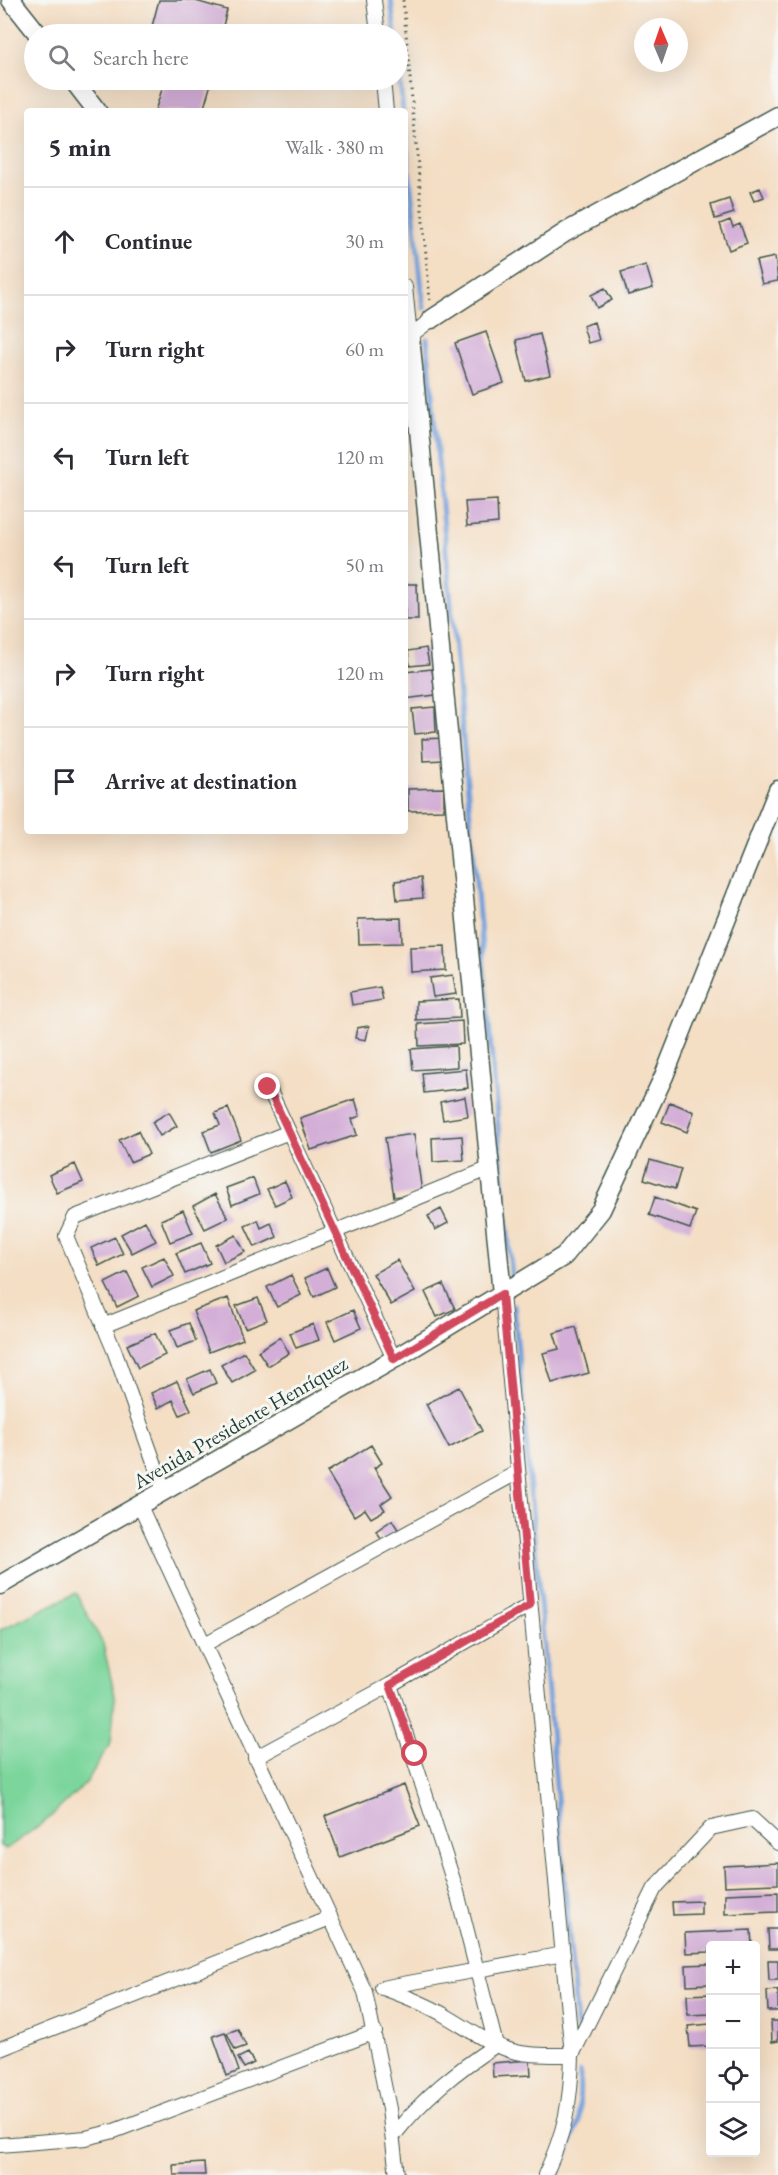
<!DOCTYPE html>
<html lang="en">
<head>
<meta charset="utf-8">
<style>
  :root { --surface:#fff; --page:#f7f7f7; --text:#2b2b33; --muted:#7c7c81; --line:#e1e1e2 }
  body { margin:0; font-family:"EB Garamond",serif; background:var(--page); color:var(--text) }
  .controls { position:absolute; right:18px; bottom:18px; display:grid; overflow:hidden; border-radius:6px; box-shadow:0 6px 24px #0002 }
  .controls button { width:54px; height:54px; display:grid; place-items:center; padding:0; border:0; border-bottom:2px solid var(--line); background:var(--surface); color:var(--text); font:30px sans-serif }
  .compass { position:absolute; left:634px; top:18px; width:54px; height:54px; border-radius:50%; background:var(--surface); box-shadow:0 6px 24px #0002; rotate:358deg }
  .stop { position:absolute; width:18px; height:18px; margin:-14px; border:4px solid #d1495b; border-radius:50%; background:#fff }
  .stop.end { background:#d1495b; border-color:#fff; box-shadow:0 2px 6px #0008 }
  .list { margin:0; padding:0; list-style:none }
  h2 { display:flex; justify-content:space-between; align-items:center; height:78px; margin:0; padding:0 24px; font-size:26px }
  h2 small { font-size:20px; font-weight:400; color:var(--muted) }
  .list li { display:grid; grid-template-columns:39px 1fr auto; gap:18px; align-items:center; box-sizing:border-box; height:108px; padding:0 24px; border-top:2px solid var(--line) }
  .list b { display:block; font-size:22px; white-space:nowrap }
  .list em { font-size:20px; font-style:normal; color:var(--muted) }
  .icon { flex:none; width:33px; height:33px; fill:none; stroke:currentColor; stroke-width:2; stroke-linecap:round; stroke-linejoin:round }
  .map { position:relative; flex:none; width:778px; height:2175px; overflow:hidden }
  .search { position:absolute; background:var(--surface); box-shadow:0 6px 24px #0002; left:24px; top:24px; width:384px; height:66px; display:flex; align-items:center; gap:15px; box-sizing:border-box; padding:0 21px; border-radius:33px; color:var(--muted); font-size:22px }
  .panel { position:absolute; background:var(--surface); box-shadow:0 6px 24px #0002; left:24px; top:108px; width:384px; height:726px; border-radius:6px }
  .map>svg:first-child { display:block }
  .green { fill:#7cd69c; stroke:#4e8a68; stroke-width:1.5 }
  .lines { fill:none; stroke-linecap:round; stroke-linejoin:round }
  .stream { stroke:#719fda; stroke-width:5 }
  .building { fill:#d3aed7 }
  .minor-casing { stroke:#3f554a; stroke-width:16 }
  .tertiary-casing { stroke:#3f554a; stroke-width:21 }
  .path { stroke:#3f554a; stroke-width:3; stroke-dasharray:1.5 4.5; stroke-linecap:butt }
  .minor { stroke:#fff; stroke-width:14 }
  .tertiary { stroke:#fff; stroke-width:18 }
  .route { stroke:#d1495b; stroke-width:8 }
  .labels { text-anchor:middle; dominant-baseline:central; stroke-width:6; stroke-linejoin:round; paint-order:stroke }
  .street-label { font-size:21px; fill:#1f3d34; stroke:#f6f6f2 }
</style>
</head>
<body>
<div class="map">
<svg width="778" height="2175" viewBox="0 0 778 2175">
  <rect width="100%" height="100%" fill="#f6f6f2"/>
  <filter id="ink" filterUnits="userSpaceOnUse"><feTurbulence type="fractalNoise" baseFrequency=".0167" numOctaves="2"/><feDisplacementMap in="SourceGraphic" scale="12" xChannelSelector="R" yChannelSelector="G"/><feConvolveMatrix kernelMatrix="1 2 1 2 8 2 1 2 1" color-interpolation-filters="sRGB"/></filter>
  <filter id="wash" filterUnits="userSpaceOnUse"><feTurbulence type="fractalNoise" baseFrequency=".008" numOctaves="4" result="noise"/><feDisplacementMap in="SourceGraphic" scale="24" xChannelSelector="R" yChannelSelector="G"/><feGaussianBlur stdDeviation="1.35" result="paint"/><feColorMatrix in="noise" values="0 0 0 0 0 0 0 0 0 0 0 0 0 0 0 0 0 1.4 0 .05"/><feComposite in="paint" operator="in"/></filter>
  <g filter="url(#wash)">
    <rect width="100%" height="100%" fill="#f4dec4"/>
    <path class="green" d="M76,1593L103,1644L115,1696L111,1742L86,1783L47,1820L6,1849L0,1846V1630Z"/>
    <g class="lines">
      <path class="stream" d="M391,0L395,34
        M398,62L403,111
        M405,133L424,308
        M427,339L512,1280
        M514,1306L578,2037
        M558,2175L579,2122L580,2072"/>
    </g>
    <g id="blocks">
      <path class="building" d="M159,0H192L227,10L221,34H169L151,30Z
        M165,80H212L203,111H155Z
        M760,188L764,197L754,201L750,192Z
        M729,199L734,213L715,219L711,205Z
        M730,220L733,227L740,224L747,243L729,250L720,224Z
        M775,257L778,281L762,284L756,261Z
        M646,265L653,288L628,295L621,272Z
        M605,288L612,300L597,308L591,295Z
        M594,322L599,340L588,343L583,326Z
        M486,332L504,383L472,394L455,343Z
        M540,334L550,375L526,381L516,340Z
        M497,500L498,523L467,526L465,502Z
        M405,584H417L418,620H405Z
        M426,648L429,664L410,666L408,651Z
        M432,669L435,695L405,699V672Z
        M435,707L436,732L415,734L412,709Z
        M444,738L445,760L423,761L422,739Z
        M444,788V810L408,811V789Z
        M421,878L423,898L397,900L395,881Z
        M401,918L402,943L359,944L358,919Z
        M445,946L446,970L411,972L410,947Z
        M453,975L456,994L433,997L430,978Z
        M380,987L383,1000L352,1005L350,992Z
        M459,999L460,1018L416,1020V1001Z
        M462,1021L463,1044L419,1046L418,1024Z
        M369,1026L366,1040L355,1038L357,1028Z
        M456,1046L457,1067L413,1070L411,1049Z
        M466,1069L468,1088L424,1093L422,1073Z
        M465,1097L468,1116L443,1120L440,1102Z
        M355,1099L360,1116L352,1119L357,1135L311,1150L300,1118Z
        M670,1102L694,1112L687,1132L662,1122Z
        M228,1108L241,1140L211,1152L203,1131L220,1125L215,1113Z
        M169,1112L177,1126L160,1136L152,1122Z
        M138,1131L149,1154L130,1162L119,1140Z
        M414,1134L422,1193L394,1197L385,1138Z
        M462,1136L464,1160L433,1162L432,1138Z
        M650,1160L681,1169L675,1189L644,1179Z
        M75,1164L83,1182L57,1193L49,1175Z
        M253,1178L259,1194L232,1205L226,1188Z
        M285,1181L292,1197L275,1205L267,1189Z
        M215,1194L228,1218L205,1229L193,1206Z
        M655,1197L696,1212L690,1229L649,1215Z
        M441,1209L448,1223L435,1230L428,1216Z
        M183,1210L193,1233L170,1242L161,1220Z
        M258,1220L261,1228L271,1223L277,1237L255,1247L245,1226Z
        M145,1221L156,1241L132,1253L121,1234Z
        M236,1235L245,1252L224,1262L216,1245Z
        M115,1237L123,1254L99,1266L91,1248Z
        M201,1243L210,1263L185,1274L176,1253Z
        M164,1257L174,1276L152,1287L142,1267Z
        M397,1260L415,1292L391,1305L373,1274Z
        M327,1268L335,1287L314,1297L305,1278Z
        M127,1272L139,1296L117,1307L105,1283Z
        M291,1275L301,1295L277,1307L267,1287Z
        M443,1284L455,1309L437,1317L425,1292Z
        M228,1298L243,1339L209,1352L193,1311Z
        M258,1298L267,1320L245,1328L236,1306Z
        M353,1310L361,1328L335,1340L327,1322Z
        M189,1323L196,1341L177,1348L170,1330Z
        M313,1324L319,1340L296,1348L290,1333Z
        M576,1327L589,1373L552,1383L543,1353L559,1349L554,1333Z
        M155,1333L165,1355L138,1368L127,1345Z
        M280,1337L289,1353L268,1366L258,1351Z
        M244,1352L255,1370L232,1383L221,1365Z
        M210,1369L216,1383L194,1393L187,1379Z
        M177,1381L191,1410L180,1415L173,1400L158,1408L151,1393Z
        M459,1387L482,1431L449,1448L426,1404Z
        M371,1445L382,1463L374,1468L392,1496L381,1504L385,1510L371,1518L365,1509L354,1516L327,1472Z
        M392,1520L399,1531L384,1542L376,1531Z
        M404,1785L420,1826L340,1857L325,1816Z
        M778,1863V1884L725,1886L724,1866Z
        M778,1892V1912L725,1914V1894Z
        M701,1901V1914L673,1915L672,1902Z
        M768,1929H778V1949H769Z
        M751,1930L752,1946H710V1952L686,1953L685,1933Z
        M768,1960H778V1980H769Z
        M710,1964V1984L687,1985L686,1965Z
        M778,1990V2011H768L767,1991Z
        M710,1994V2014L688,2015L687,1995Z
        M771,2021H778V2041L772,2042Z
        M710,2024V2046L690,2047L688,2026Z
        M238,2029L246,2046L235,2050L227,2033Z
        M225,2032L239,2071L227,2076L213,2036Z
        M248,2053L254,2063L244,2068L238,2058Z
        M530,2060L531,2075L493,2077L492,2063Z
        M204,2163L205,2175H174L173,2165Z"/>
    </g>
  </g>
  <g filter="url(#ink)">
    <use href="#blocks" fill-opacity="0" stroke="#3f554a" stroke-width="1.5"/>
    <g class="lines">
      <g class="minor-casing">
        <path id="minor" d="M374,0L378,34
          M383,80L386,111
          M405,287L410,336
          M410,336L432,319
          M268,1087L289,1132
          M502,1294L572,2055C571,2103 565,2132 545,2175
          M103,1326L488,1169
          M164,1490L114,1350L66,1236L75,1217L289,1132L394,1359
          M140,1506L365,1992L389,2109L397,2175
          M205,1644L518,1472
          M390,1685L457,1892L496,2045C456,2071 423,2098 394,2135
          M255,1758L390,1685L530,1605
          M382,1988L563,1954
          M383,1988C405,1996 426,2004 446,2016C470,2030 489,2045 516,2052C534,2056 554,2055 572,2055L655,1888L711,1828L752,1819L778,1843
          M0,2049L330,1918
          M0,2145L86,2138L114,2131L375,2032"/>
      </g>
      <g class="tertiary-casing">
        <path id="tertiary" d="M11,0L38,34
          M73,80L97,111
          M432,319L566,232L778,116
          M405,335L410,336L502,1294
          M0,1585L394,1359L564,1256L601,1210L664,1076L778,790"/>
      </g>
      <path class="path" d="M403,0L430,300"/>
      <use href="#minor" class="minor"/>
      <use href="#tertiary" class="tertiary"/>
    </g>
  </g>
  <g class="lines" filter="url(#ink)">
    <path class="route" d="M268,1087L394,1359L502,1294L530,1605L390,1685L415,1754"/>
  </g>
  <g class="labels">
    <g class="street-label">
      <text transform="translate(240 1422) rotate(-30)">Avenida Presidente Henríquez</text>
    </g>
  </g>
</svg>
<div class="controls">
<button>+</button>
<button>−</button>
<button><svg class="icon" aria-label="locate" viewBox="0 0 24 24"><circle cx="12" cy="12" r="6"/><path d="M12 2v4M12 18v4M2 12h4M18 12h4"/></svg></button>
<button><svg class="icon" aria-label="layers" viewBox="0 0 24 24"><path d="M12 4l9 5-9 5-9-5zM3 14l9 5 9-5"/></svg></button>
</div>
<svg class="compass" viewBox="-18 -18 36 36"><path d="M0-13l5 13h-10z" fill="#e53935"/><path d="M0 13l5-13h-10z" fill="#7c7c81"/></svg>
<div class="stop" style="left:415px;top:1754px"></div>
<div class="stop end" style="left:268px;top:1087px"></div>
<div class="search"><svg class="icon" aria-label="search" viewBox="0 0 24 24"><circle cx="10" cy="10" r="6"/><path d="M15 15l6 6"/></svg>Search here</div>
<section class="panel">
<h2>5 min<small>Walk · 380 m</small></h2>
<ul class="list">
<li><svg class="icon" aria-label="ahead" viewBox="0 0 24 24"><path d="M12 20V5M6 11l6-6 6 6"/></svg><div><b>Continue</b></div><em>30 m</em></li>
<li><svg class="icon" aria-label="right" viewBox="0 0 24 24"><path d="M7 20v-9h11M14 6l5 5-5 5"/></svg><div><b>Turn right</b></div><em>60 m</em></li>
<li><svg class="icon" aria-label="left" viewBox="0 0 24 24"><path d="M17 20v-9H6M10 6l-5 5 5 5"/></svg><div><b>Turn left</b></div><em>120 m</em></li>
<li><svg class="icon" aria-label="left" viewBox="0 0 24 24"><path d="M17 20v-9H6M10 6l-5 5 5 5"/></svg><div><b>Turn left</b></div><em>50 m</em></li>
<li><svg class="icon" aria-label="right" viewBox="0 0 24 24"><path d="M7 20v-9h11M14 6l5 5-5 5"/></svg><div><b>Turn right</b></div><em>120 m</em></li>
<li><svg class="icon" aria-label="arrive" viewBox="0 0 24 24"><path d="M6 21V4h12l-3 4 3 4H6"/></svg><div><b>Arrive at destination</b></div></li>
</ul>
</section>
</div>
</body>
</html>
